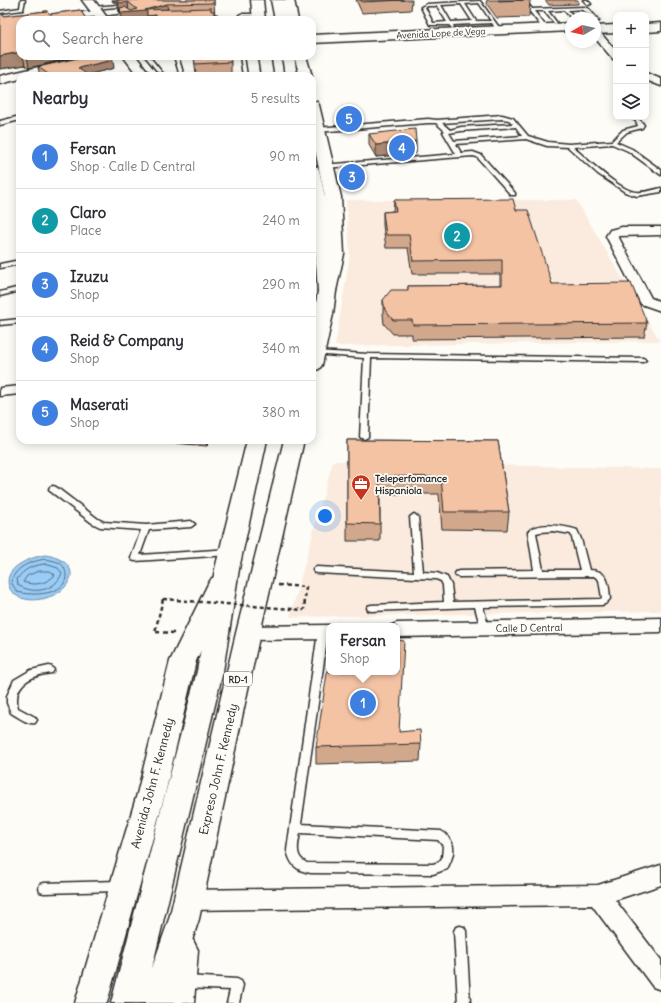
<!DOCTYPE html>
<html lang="en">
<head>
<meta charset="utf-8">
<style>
  :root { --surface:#fff; --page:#f7f7f7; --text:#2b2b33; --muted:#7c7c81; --line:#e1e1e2; --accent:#c8321e }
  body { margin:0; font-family:Delius,sans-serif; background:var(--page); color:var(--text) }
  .controls { position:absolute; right:12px; top:12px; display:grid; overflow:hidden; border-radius:8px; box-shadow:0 2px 10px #0003 }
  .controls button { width:36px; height:36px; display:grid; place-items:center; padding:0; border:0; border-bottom:1px solid var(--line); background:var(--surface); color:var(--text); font:20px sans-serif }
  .compass { position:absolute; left:565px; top:12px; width:36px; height:36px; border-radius:50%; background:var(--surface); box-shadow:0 2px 10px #0003; rotate:261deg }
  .you { position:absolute; left:325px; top:516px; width:14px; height:14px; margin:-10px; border:3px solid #fff; border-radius:50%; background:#1a73e8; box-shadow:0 0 0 6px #1a73e833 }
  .badge { display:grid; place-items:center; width:26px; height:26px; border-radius:50%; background:var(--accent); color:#fff; font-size:13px; font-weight:700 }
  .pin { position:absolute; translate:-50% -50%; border:2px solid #fff; box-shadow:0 1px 4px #0006 }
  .popup { position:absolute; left:326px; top:623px; width:74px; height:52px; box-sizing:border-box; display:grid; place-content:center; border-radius:8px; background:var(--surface); filter:drop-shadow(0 1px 3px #0005); font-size:13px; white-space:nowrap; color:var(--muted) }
  .popup b { font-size:15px; color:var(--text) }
  .popup::after { content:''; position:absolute; left:50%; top:100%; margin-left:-8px; border:8px solid transparent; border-top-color:var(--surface) }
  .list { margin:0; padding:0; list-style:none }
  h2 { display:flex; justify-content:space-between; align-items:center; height:52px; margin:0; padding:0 16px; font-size:17px }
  h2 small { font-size:13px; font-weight:400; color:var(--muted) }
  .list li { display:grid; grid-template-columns:26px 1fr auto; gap:12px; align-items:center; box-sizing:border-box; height:64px; padding:0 16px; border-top:1px solid var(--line) }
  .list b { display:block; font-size:15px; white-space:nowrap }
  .list p { margin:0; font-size:13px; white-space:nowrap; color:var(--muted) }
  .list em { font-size:13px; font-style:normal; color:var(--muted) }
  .icon { flex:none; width:22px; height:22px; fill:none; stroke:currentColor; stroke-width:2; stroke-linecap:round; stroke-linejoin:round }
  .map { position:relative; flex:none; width:661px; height:1003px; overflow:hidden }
  .search { position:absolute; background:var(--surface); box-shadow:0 2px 10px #0003; left:16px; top:16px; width:300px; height:44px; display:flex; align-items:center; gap:10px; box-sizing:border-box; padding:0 14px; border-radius:12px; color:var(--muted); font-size:15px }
  .panel { position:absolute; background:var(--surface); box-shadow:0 2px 10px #0003; left:16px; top:72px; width:300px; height:372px; border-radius:12px }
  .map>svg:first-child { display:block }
  .built { fill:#faebde }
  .water { fill:#99ccf6; stroke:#6d8ca5 }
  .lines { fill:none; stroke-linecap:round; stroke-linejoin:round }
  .shore { stroke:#576b7c; stroke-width:1 }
  .service-casing { stroke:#2b2b2b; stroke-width:3 }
  .minor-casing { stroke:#2b2b2b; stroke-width:3 }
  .tertiary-casing { stroke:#2b2b2b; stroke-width:3 }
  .secondary-casing { stroke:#2b2b2b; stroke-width:3 }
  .primary-casing { stroke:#2b2b2b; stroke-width:3 }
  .trunk-casing { stroke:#2b2b2b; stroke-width:3 }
  .path { stroke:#2b2b2b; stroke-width:2.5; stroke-dasharray:4 3; stroke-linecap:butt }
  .service { fill:#fdfcf7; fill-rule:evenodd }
  .minor { fill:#fdfcf7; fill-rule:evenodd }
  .tertiary { fill:#fdfcf7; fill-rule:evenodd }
  .secondary { fill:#fdfcf7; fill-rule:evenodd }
  .primary { fill:#fdfcf7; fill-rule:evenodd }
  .trunk { fill:#fdfcf7; fill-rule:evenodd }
  .path-bridge { stroke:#2b2b2b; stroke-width:2.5; stroke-dasharray:4 3; stroke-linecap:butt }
  .wall { fill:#d2a88d; stroke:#2b2b2b }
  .shaded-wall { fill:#ab8873; stroke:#2b2b2b }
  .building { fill:#f4c3a4; stroke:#2b2b2b }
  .labels { text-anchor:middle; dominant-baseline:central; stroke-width:3.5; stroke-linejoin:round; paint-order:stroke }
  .far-street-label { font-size:9px; fill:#2b2b2b; stroke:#fdfcf7 }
  .shield { fill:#fdfcf7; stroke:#6a6a68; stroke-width:1 }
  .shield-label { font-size:9px; font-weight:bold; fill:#2b2b2b }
  .poi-label { font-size:10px; font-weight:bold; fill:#2b2b2b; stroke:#fdfcf7; text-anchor:start }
  .street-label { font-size:10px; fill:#2b2b2b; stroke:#fdfcf7 }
  .near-street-label { font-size:12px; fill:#2b2b2b; stroke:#fdfcf7 }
</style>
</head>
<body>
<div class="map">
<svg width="661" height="1003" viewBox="0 0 661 1003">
  <rect width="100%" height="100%" fill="#fdfcf7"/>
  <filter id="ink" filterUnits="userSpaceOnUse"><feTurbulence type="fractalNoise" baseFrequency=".025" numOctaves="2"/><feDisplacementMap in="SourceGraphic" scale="8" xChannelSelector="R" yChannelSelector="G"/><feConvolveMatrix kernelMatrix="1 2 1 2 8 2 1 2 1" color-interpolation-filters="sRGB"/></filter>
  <g filter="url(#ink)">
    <path class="built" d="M346,200H576L660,341L335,346L350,255Z
      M333,461L661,469V611L290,617Z"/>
    <path class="water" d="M45,555C62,557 81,569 65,587C54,600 21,607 10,589C0,568 31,557 45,555Z"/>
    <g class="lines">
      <path class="shore" d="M45,559C50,560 56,561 60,563C64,566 65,569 66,574C68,596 31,596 17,592L11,582C16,566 30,562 45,559Z
        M45,564L58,568L62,573C56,591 33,595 18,585L17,579C24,569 33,565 45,564Z
        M39,571H50L55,575C46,584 35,586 23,582L27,576Z"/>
      <g class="service-casing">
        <path id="service" d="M21,0H25L23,10L0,13V11L20,8Z
          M521,0H525L532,9L584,7L589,9L599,21L595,22V18H592C584,8 581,9 568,10L575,18H571L564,10L548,11L557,23L555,24L544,11H534L548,29L544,30Z
          M583,0H587L591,4L588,5Z
          M480,1L501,30V31H497L492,23L453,25L454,27L452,28L449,25H430L421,7L427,4ZM479,3L491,21H476L465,4ZM461,4L472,21L451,22L441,5ZM428,6H437L447,22L433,23L425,7Z
          M130,4L131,5L129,6L93,9L91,8L93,7Z
          M128,14L137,20H132L127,16L101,19L99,18Z
          M204,14L217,15V20H213V17L203,16V14Z
          M241,14H258L260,15L258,16H243L244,20H240L239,15Z
          M145,56H149L165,76H161Z
          M174,56H178L184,76H180Z
          M240,56H244L247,76H243Z
          M502,115L513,118L528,136L548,142L569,144L612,141L623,130L638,126L636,121L628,117C636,117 639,118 644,125L642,128L627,132L616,142L632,149L661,170V175L628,151L612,144L573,147C587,159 620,191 636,192C644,193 653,190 661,188V192L637,196L625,192L598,174L568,147L547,146L526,139L456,144L461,153L473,152L481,155L515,193V195H511L477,157L473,156L325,168L322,166L323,165L456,154L443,132L445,131L436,123H428L317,132L314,130L317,128L428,119L437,120ZM502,119L509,120L513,124L461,127L450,130L442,123ZM516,127L522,136L454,141L449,133L461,131Z
          M20,116V120L0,125V121Z
          M20,260V264L0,268V264Z
          M20,287V291L0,296V292Z
          M20,319V323L0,325V321Z
          M315,351L368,354L643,358L646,360L643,362L371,358L368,437L364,439L360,437L364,358L313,354L312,352Z
          M53,486L56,487L98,519L104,522L146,525L191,521L195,524L191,527L149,530L140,555L230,549L234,552L230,555L135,561L132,560L131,558L141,530L100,527L92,523L50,491L49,489L50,487Z
          M414,514L418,517L423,572L437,573L447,577L451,585L453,602L600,599L602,598L599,580L594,576L459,577L456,576L455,574L456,572L459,571L534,570L528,532C537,521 565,526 577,530L581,539L589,570C608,570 609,583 610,599L605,604L602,605L483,607L489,629L488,631H482L481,629L475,607L371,611L368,610L367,608L368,606L371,605L444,602L443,585L441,581L436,579L317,573L314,572L313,570L314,568L317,567L414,572L410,517ZM553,531L571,534L580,570H543L536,533L541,532Z
          M323,629L326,630L328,632L301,824L441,831C445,833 446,834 449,838C457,848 452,859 447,869L433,874L311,873C296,871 290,864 287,850L318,632L320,630ZM300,833L438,840L443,846L442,858L439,862L433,864L307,863C294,857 298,844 300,833Z
          M49,666L52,667L54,670L52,673C47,674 42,674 37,676C22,681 14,691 18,708L35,717L37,720L35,723C28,725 17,716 11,713L7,703V696L14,680L31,670Z
          M119,881L123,883L124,886L123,889L119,891L44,893L40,892L39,888L40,884L44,883Z
          M460,926L464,927L466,931L470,1003H458L454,931L456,927Z
          M186,976L237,979L241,981L243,985L239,1003H227L230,990L186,988L182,986L180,982L182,978Z"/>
      </g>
      <g class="minor-casing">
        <path id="minor" d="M98,11L102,14L101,16L60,20H27L31,17Z
          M595,29L598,30L616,51V60L613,59L595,38Z
          M646,73L661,79V86L646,80Z
          M622,227H661V235L618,236L651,298L661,302V311L641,304L606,236L610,230Z
          M20,386V394L0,396V388Z
          M661,618V632L397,637V626H390L397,623Z
          M329,625L331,626H329V639L248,640L242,638L239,633L242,628L248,626Z
          M661,865V885L615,900L661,960V990L653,987L592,905L188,910L180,907L177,900L180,893L188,890L598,885Z"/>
      </g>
      <g class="tertiary-casing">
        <path id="tertiary" d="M85,56H106L104,59L32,76H20V79L0,84V76Z"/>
      </g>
      <g class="secondary-casing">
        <path id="secondary" d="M82,0H94L109,20H97Z
          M571,23V31L312,43V35Z
          M661,23V31L646,32V24Z
          M616,25V33L595,34V26Z
          M123,56H136L151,76H138Z"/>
      </g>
      <g class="primary-casing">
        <path id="primary" d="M251,0H263L265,20H253Z
          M282,0H294L298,20H286Z
          M258,56H270L273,76H261Z
          M294,56H306L312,76V77L300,76Z
          M312,101L317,102L319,105L341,197L344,254L336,291L333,295L327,296L321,295L318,291L328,254L325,197L312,136Z
          M220,576L228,578L232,584L196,661L165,794L107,1003H75L137,794L170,661L208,584L212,578Z
          M182,935L193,940L198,950L194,1003H162L166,950L171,940Z"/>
      </g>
      <g class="trunk-casing">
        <path id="trunk" d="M271,0H283L287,20H275Z
          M282,56H294L297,76H285Z
          M312,166L317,167L319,170L330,220L336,291L333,314L322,365L319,369L312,371V326L318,291L312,209Z
          M247,440H267L239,569L223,671L152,968L169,919L236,633L284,440H304L260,633L199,919L172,1003H111L197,671L215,569Z"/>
      </g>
      <path class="path" d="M278,585L306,587L304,610
        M163,599L155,632L175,633"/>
      <use href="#service" class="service"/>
      <use href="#minor" class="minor"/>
      <use href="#tertiary" class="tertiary"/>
      <use href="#secondary" class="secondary"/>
      <use href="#primary" class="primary"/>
      <use href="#trunk" class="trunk"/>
      <path class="path-bridge" d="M163,599L304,610"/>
    </g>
    <path class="wall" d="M112,0H214L215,20H122L120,14L118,9V4H117L116,2H113Z
      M356,0H412L411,10L362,13Z
      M487,0H530L529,17L497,18L486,3Z
      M545,0H578V4L549,5Z
      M80,10L87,20H20V56H78L29,68L25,65L0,69V14H3V16L47,11L50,14Z
      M194,56L231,62V74L196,75Z
      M38,67L114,68L87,75L89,76H40Z
      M369,134L416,153L376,157L369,145Z
      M394,200L516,210L552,284L647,323L644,337L412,339V334H393L384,324L383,314V300L408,290V286L500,285V274H412L408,248H386L383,225V212L393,211Z
      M152,440H209L207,446L152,441Z
      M347,440L498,441L509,512L507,530L442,529L439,494H380V541H347Z
      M399,732L421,744L420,761L316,764V747Z"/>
    <path class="shaded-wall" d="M112,0H116V2H113Z
      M118,0L149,2L128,3L129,12L145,10L167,4L168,14L147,16V20H122L121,13L120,8V14Z
      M20,52V56H23L25,65L0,69V56Z
      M27,56H78L29,68Z
      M113,60L114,68L83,76L78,68Z
      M416,141V153L376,157V145Z
      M206,440H209L207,446Z"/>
    <path class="building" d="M118,0H214V3L167,4L145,10L211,8V11H214V15H211L212,20H156V15L147,16V11L121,13L120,8L125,7L131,11L137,9L128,2L118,3Z
      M361,0H404L362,2Z
      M498,0H523L499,1Z
      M80,10L87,20H20V52L0,56V14H3V16L47,11L50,14Z
      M87,56H110L113,60L78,68L89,76H51L38,67Z
      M194,56H230L231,62L195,64Z
      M415,129L416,141L376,145L369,134Z
      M513,199L516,210H528L552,284L631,283L647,323L413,325L412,320H393L385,310L383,300L391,290H408V286L502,285V260L413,261L409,235H386L383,212L396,211L394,200Z
      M347,440L498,441L509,512H444L441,477L379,476L380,524L347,523Z
      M397,640L404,641L399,732L420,730L421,744L316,747L329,660V672H397Z"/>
  </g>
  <defs>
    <g id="office-pin" transform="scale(1)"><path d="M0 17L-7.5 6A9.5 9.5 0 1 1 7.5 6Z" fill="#c8321e" stroke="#fdfcf7"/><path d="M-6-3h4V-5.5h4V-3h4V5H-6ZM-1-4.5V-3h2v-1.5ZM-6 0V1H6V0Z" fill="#fff"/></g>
  </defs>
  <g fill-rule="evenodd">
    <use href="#office-pin" x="361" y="484"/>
  </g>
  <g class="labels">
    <g class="far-street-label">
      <text transform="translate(441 33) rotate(-3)">Avenida Lope de Vega</text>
    </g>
    <rect class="shield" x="224" y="672" width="28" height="14" rx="3"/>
    <g class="shield-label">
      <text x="238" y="679">RD-1</text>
    </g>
    <g class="poi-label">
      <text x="375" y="478">Teleperfomance<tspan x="375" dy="12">Hispaniola</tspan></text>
    </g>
    <g class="street-label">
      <text transform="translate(529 628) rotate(-1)">Calle D Central</text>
    </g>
    <g class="near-street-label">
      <text transform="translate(218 769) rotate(-77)">Expreso John F. Kennedy</text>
      <text transform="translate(152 783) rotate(-75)">Avenida John F. Kennedy</text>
    </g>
  </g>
</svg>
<div class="controls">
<button>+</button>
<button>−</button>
<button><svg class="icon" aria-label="layers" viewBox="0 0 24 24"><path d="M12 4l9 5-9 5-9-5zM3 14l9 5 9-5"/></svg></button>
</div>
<svg class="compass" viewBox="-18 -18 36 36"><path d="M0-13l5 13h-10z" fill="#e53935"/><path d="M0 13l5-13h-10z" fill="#7c7c81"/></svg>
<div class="you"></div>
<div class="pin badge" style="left:363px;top:703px;background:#3f7fe0">1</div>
<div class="popup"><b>Fersan</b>Shop</div>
<div class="pin badge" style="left:457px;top:236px;background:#0f9aa8">2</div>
<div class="pin badge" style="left:352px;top:177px;background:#3f7fe0">3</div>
<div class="pin badge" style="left:402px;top:148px;background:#3f7fe0">4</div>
<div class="pin badge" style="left:349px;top:119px;background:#3f7fe0">5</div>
<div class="search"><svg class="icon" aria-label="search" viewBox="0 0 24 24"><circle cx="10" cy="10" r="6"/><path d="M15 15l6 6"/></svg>Search here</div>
<section class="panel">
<h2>Nearby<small>5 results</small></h2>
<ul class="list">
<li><span class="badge" style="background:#3f7fe0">1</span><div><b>Fersan</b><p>Shop · Calle D Central</p></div><em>90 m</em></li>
<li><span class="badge" style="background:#0f9aa8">2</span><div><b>Claro</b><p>Place</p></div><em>240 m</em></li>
<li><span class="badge" style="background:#3f7fe0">3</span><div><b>Izuzu</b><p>Shop</p></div><em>290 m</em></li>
<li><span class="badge" style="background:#3f7fe0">4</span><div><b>Reid &amp; Company</b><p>Shop</p></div><em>340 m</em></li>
<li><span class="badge" style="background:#3f7fe0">5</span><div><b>Maserati</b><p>Shop</p></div><em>380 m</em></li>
</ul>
</section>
</div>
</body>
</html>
